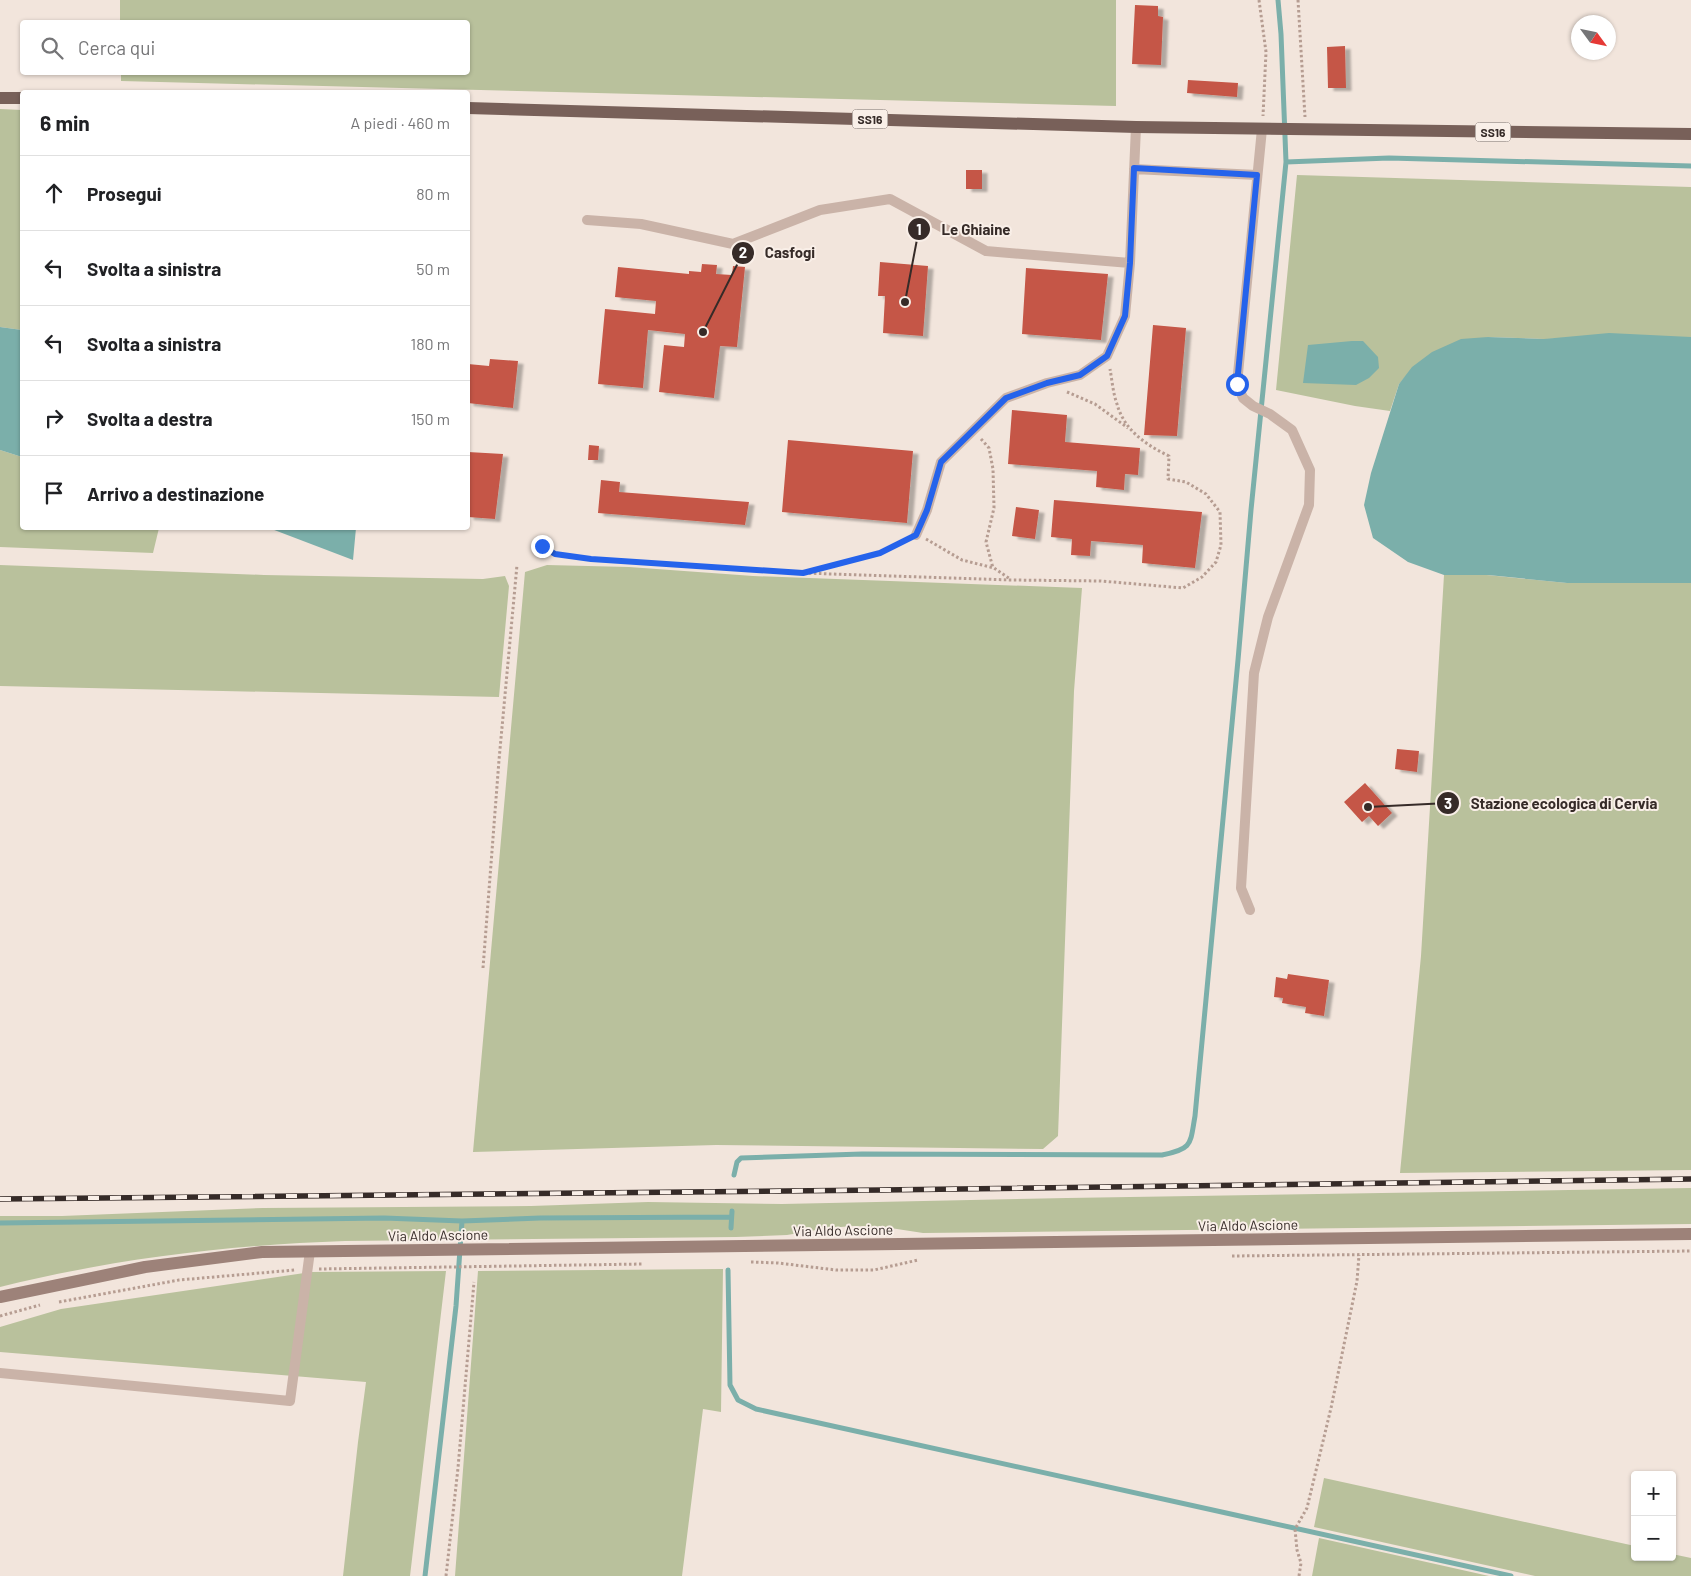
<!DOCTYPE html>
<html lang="it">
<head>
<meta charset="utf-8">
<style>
  :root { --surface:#fff; --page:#f6f6f6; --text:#202124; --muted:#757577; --line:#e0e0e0 }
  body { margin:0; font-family:Barlow,sans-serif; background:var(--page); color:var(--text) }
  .controls { position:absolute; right:15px; bottom:15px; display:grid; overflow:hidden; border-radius:5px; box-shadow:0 1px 4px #0004 }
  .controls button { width:45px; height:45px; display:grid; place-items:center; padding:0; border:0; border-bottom:1px solid var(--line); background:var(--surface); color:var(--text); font:25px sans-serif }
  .compass { position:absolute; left:1571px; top:15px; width:45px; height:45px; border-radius:50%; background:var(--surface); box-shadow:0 1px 4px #0004; rotate:123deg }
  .stop { position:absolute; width:15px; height:15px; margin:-11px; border:4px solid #2563eb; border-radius:50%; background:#fff }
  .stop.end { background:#2563eb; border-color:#fff; box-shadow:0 1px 5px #0008 }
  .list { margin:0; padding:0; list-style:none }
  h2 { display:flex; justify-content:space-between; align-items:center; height:65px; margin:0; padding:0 20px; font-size:21px }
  h2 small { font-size:16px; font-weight:400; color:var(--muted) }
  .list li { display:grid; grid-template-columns:32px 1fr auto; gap:15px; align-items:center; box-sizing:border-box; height:75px; padding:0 20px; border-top:1px solid var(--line) }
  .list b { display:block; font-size:19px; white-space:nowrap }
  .list em { font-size:16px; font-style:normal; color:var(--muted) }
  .icon { flex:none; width:28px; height:28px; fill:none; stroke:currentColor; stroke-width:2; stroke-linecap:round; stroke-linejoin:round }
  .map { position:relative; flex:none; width:1691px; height:1576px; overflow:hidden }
  .search { position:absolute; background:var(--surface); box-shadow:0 1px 4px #0004; left:20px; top:20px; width:450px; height:55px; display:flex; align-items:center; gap:12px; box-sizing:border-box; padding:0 18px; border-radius:5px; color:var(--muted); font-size:19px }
  .panel { position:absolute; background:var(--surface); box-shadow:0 1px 4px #0004; left:20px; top:90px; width:450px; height:440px; border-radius:5px }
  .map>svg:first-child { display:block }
  .green { fill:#b9c19c }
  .water { fill:#7bafaa }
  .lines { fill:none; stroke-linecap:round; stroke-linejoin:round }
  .stream { stroke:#7bafaa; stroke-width:5 }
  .building { fill:#c55646; filter:url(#shadow) }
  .path { stroke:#b69d92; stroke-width:3; stroke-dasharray:2.5 2.5; stroke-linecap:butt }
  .lane { stroke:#cab3a8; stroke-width:10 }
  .secondary { stroke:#9d8279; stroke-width:12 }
  .primary { stroke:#786059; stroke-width:12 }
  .rail-casing { stroke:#362b28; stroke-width:5.5 }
  .rail { stroke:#f9efe8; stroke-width:4; stroke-dasharray:11; stroke-linecap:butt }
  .route { stroke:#2563eb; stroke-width:6 }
  .labels { text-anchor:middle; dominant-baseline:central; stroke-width:4; stroke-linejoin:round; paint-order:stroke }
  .shield { fill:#f9efe8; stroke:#706662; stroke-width:1 }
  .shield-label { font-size:12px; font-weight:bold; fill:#362b28 }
  .street-label { font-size:14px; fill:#362b28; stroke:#f9efe8 }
  .leader { fill:none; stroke:#362b28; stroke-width:2 }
  .callout-dot { fill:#362b28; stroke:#f9efe8; stroke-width:2 }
  .mark-label { font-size:15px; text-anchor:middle; font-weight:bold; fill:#fff }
  .callout-label { font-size:15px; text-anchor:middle; font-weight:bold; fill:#362b28; stroke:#f9efe8; stroke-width:4; stroke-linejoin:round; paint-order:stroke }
</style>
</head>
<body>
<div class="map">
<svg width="1691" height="1576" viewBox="0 0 1691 1576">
  <defs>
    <filter id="shadow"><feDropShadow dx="5.5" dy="3" stdDeviation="1" flood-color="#0004"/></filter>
  </defs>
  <rect width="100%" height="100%" fill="#f2e5dc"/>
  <path class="green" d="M120,0H1116V106L121,81V72H468V22H120Z
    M0,109L22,110V330L0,327Z
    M1297,175L1691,187V337L1544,339L1488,337L1405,377L1399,384L1390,411L1355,406L1276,390Z
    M0,450L22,457V528H159L153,553L0,547Z
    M0,565L264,575L483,579L505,576L509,586L499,697L0,686Z
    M547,565L629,567L753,576L1082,588L1074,691L1058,1136L1043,1149L716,1145L473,1152L525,572Z
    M1444,575H1487L1567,583H1691V1170L1400,1173L1421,956Z
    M1691,1188V1224L923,1233L884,1227L853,1226L828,1228L787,1235L736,1237L345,1241C229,1245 113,1259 0,1287V1216H62L263,1208L531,1206L648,1202L782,1204L1067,1198Z
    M723,1269L721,1412L703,1409L682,1576H455L478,1271Z
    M446,1271L410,1576H343L358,1442L366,1382L0,1352V1327L61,1309L311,1272Z
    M1324,1478L1635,1546V1557H1672V1554L1691,1558V1576H1535L1314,1527Z
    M1319,1538L1489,1576H1312Z"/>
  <path class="water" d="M0,327L22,330V457L0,450Z
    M1609,333L1691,337V583H1567L1488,575H1444L1408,562L1373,538L1364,505L1371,473L1399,384L1412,367L1432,352L1461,339L1488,337L1544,339Z
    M1352,341H1363L1378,357L1379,368L1369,378L1356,385L1303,383L1308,345Z
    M269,528H356L353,560Z"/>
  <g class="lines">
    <path class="stream" d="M1286,162L1389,158L1691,166
      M734,1175L737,1162L741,1158L862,1154L1162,1155C1193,1149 1190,1144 1195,1116L1238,660L1251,510L1286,162L1281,34L1278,0
      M0,1223L384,1218L462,1221
      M731,1228L732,1211
      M728,1270L730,1385L738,1400L756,1409L1511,1576
      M425,1576L456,1306L462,1221L540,1218L731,1217"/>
  </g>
  <path class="building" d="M1135,5L1158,6V16L1163,17L1161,65L1132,64Z
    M1345,46L1346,88H1328L1327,47Z
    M1188,80L1238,83L1237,97L1187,93Z
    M966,170H982V189H966Z
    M880,262L928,266L923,336L883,333L885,296H878Z
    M702,264L717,265L716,274L732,275L733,266L745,267L737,347L720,346L714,398L659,392L664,345L684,347L685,334L648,330L643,388L598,384L605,309L655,314L656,301L615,297L618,267L689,274V271L701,272Z
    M1026,268L1108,274L1101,340L1022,334Z
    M1153,325L1186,328L1177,436L1144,435Z
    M490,359L518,361L513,408L468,403V364L489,366Z
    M1012,410L1067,415L1065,442L1140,448L1138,475L1125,474L1124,490L1096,487L1097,471L1008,464Z
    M788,440L913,451L907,523L782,512Z
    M589,445L599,446L598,460H588Z
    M468,452L503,454L495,519L468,517Z
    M601,480L620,482L619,492L749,502L745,525L598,513Z
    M1054,500L1202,512L1195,568L1142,563L1143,545L1091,541L1090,556L1071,555L1072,539L1051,537Z
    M1016,507L1039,510L1035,539L1012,536Z
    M1397,749L1419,751L1417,772L1395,769Z
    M1365,783L1392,813L1378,826L1369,816L1362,822L1344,802Z
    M1288,974L1329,980L1324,1016L1305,1013L1306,1007L1282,1003L1283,998L1274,997L1276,977L1287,979Z"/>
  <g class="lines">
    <path class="path" d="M1259,0L1266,52L1263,116
      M1298,0L1305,117
      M1067,392L1095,404L1128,428
      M981,439L989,448L993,469L994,508L986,542L993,568
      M926,539L962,560L994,568L1010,579
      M542,546L555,554L591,559L803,573L1010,580L1101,581L1183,588L1202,577L1216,562L1221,545L1220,512L1206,494L1186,482L1168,479L1169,456C1146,445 1124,430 1117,404C1113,393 1112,380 1110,369
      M806,572L881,553L905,541
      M483,968L499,760L517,565
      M1232,1256L1691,1251
      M751,1262L778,1263L836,1270H874L918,1260
      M319,1269L643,1264
      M59,1302L179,1280L295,1270
      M0,1316L40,1305
      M446,1576L458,1468L474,1282
      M1299,1576L1301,1563L1297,1550L1295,1529L1307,1508L1331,1408L1357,1281L1359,1255"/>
    <path class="lane" d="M1134,169L1257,175
      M587,220L641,224L733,244L820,210L890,199L986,251L1130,263L1136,127
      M916,535L927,510L941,462L1006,398L1047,383L1080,375L1107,356L1125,316L1130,263
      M1250,910L1241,888L1254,673L1268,617L1309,505L1310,470L1292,430L1270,414L1253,406L1243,398L1237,384L1262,129
      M0,1373L290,1401L310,1251"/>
    <path class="secondary" d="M0,1297L145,1267L262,1252L1691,1234"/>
    <path class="primary" d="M0,98H22
      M468,108L1136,127L1691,134"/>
    <g class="rail-casing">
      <path id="rail" d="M0,1199L882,1190L1691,1179"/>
    </g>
    <use href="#rail" class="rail"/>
  </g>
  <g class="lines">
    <path class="route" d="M542,546L555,554L591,559L803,573L880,553L916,535L927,510L941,462L1006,398L1047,383L1080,375L1107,356L1125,316L1130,263L1134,168L1257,175L1237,384"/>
  </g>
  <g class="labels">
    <g class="shield">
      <rect x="852.5" y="109.5" width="35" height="19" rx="4"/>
      <rect x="1475.5" y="122.5" width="35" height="19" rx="4"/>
    </g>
    <g class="shield-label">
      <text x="870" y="119">SS16</text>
      <text x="1493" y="132">SS16</text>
    </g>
    <g class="street-label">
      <text transform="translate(1248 1225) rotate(-1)">Via Aldo Ascione</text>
      <text transform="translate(843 1230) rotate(-1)">Via Aldo Ascione</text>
      <text transform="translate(438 1235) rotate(-1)">Via Aldo Ascione</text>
    </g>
  </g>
  <path class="leader" d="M905 302L919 229M703 332L743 253M1368 807L1448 803"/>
  <g class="callout-dot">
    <circle cx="905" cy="302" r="5"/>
    <circle cx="703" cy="332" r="5"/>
    <circle cx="1368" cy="807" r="5"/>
    <circle cx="919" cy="229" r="12"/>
    <circle cx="743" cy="253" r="12"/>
    <circle cx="1448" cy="803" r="12"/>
  </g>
  <g class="mark-label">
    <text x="919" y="235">1</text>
    <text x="743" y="258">2</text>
    <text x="1448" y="809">3</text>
  </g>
  <g class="callout-label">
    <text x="976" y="235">Le Ghiaine</text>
    <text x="790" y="258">Casfogi</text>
    <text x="1564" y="809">Stazione ecologica di Cervia</text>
  </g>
</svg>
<div class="controls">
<button>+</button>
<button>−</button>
</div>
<svg class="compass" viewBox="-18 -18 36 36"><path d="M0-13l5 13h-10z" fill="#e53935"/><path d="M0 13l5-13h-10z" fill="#757577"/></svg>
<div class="stop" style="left:1237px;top:384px"></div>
<div class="stop end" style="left:542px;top:546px"></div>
<div class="search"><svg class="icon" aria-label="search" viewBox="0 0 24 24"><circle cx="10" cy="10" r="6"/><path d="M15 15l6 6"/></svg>Cerca qui</div>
<section class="panel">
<h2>6 min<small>A piedi · 460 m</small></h2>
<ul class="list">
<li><svg class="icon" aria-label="ahead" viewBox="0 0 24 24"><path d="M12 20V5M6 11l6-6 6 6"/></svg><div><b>Prosegui</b></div><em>80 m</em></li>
<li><svg class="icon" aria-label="left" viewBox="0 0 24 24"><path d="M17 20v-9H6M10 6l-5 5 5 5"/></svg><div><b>Svolta a sinistra</b></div><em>50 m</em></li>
<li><svg class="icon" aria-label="left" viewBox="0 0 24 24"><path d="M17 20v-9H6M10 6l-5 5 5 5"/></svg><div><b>Svolta a sinistra</b></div><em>180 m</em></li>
<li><svg class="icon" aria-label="right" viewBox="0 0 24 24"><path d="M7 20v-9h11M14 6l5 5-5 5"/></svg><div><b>Svolta a destra</b></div><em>150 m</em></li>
<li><svg class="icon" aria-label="arrive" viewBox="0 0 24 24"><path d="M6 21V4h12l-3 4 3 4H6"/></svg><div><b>Arrivo a destinazione</b></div></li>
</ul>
</section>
</div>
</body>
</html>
